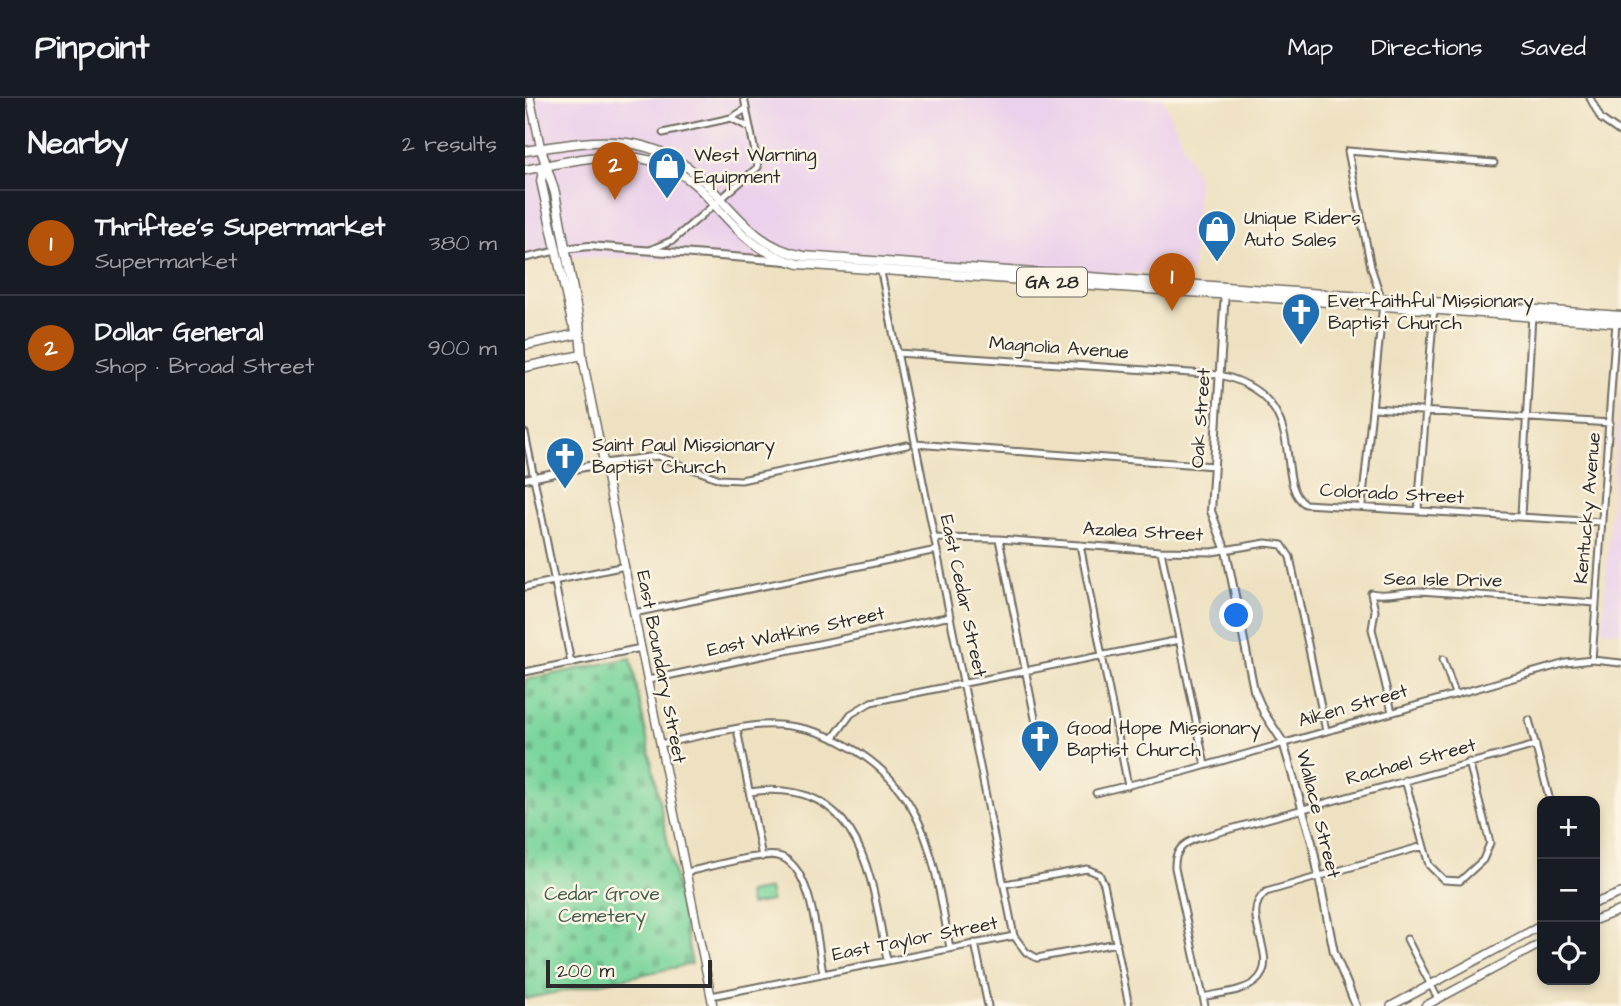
<!DOCTYPE html>
<html lang="en">
<head>
<meta charset="utf-8">
<style>
  :root { --surface:#171b24; --page:#242831; --text:#f1f3f6; --muted:#9ea1a6; --line:#363941; --accent:#b45309 }
  body { margin:0; font-family:"Architects Daughter",sans-serif; background:var(--page); color:var(--text) }
  .controls { position:absolute; right:21px; bottom:21px; display:grid; overflow:hidden; border-radius:14px; box-shadow:0 4px 10px #0003 }
  .controls button { width:63px; height:63px; display:grid; place-items:center; padding:0; border:0; border-bottom:2px solid var(--line); background:var(--surface); color:var(--text); font:35px sans-serif }
  .scale { position:absolute; left:21px; bottom:18px; width:166px; box-sizing:border-box; padding-left:7px; border:4px solid #2b2b2b; border-top:0; font-size:19px; line-height:24px; white-space:nowrap; color:#2b2b2b; -webkit-text-stroke:5px #fcf5e5; paint-order:stroke }
  .you { position:absolute; left:712px; top:518px; width:24px; height:24px; margin:-18px; border:5px solid #fff; border-radius:50%; background:#1a73e8; box-shadow:0 0 0 10px #1a73e833 }
  .badge { display:grid; place-items:center; width:46px; height:46px; border-radius:50%; background:var(--accent); color:#fff; font-size:23px; font-weight:700 }
  .pin { position:absolute; translate:-50% -58px; filter:drop-shadow(0 2px 4px #0008) }
  .pin::after { content:''; position:absolute; top:37px; width:24px; height:21px; background:inherit; clip-path:polygon(0 0,100% 0,50% 100%) }
  .list { margin:0; padding:0; list-style:none }
  h2 { display:flex; justify-content:space-between; align-items:center; height:91px; margin:0; padding:0 28px; font-size:30px }
  h2 small { font-size:23px; font-weight:400; color:var(--muted) }
  .list li { display:grid; grid-template-columns:46px 1fr auto; gap:21px; align-items:center; box-sizing:border-box; height:105px; padding:0 28px; border-top:2px solid var(--line) }
  .list b { display:block; font-size:26px; white-space:nowrap }
  .list p { margin:0; font-size:23px; white-space:nowrap; color:var(--muted) }
  .list em { font-size:23px; font-style:normal; color:var(--muted) }
  .icon { flex:none; width:38px; height:38px; fill:none; stroke:currentColor; stroke-width:2; stroke-linecap:round; stroke-linejoin:round }
  .map { position:relative; flex:none; width:1096px; height:908px; overflow:hidden }
  header { display:flex; align-items:center; gap:42px; box-sizing:border-box; height:98px; padding:0 35px; background:var(--surface); border-bottom:2px solid var(--line) }
  header strong { font-size:33px }
  nav { display:flex; gap:38px; margin-inline-start:auto; font-size:24px }
  main { display:flex }
  aside { flex:1; background:var(--surface) }
  .map>svg:first-child { display:block }
  .built { fill:#ebd1eb }
  .cemetery { fill:url(#cemetery-stones); stroke:#538064; stroke-width:2 }
  .pitch { fill:#7bd59c; stroke:#538064; stroke-width:2 }
  .lines { fill:none; stroke-linecap:round; stroke-linejoin:round }
  .minor-casing { stroke:#6f6b60; stroke-width:9 }
  .tertiary-casing { stroke:#6f6b60; stroke-width:10 }
  .secondary-casing { stroke:#6f6b60; stroke-width:10 }
  .primary-casing { stroke:#6f6b60; stroke-width:11 }
  .minor { stroke:#fff; stroke-width:5 }
  .tertiary { stroke:#fff; stroke-width:6 }
  .secondary { stroke:#fff; stroke-width:7 }
  .primary { stroke:#fff; stroke-width:8 }
  .labels { text-anchor:middle; dominant-baseline:central; stroke-width:5; stroke-linejoin:round; paint-order:stroke }
  .shield { fill:#fcf5e5; stroke:#6a6863; stroke-width:2 }
  .shield-label { font-size:18px; font-weight:bold; fill:#2b2b2b }
  .poi-label { font-size:19px; fill:#2b2b2b; stroke:#fcf5e5; text-anchor:start }
  .street-label { font-size:19px; fill:#2b2b2b; stroke:#fcf5e5 }
  .park-label { font-size:19px; fill:#435e4d; stroke:#fcf5e5 }
</style>
</head>
<body>
<header>
<strong>Pinpoint</strong>
<nav><a>Map</a><a>Directions</a><a>Saved</a></nav>
</header>
<main>
<aside>
<h2>Nearby<small>2 results</small></h2>
<ul class="list">
<li><span class="badge">1</span><div><b>Thriftee's Supermarket</b><p>Supermarket</p></div><em>380 m</em></li>
<li><span class="badge">2</span><div><b>Dollar General</b><p>Shop · Broad Street</p></div><em>900 m</em></li>
</ul>
</aside>
<div class="map">
<svg width="1096" height="908" viewBox="0 0 1096 908">
  <defs>
    <pattern id="cemetery-stones" width="16" height="16" patternUnits="userSpaceOnUse" patternTransform="scale(1.75)"><rect width="16" height="16" fill="#7bd59c"/><path d="M2 7V4a2 2 0 0 1 4 0v3zM10 15v-3a2 2 0 0 1 4 0v3z" fill="#6ab787"/></pattern>
  </defs>
  <rect width="100%" height="100%" fill="#fcf5e5"/>
  <filter id="ink" filterUnits="userSpaceOnUse"><feTurbulence type="fractalNoise" baseFrequency=".0143" numOctaves="2"/><feDisplacementMap in="SourceGraphic" scale="14" xChannelSelector="R" yChannelSelector="G"/><feConvolveMatrix kernelMatrix="1 2 1 2 8 2 1 2 1" color-interpolation-filters="sRGB"/></filter>
  <filter id="wash" filterUnits="userSpaceOnUse"><feTurbulence type="fractalNoise" baseFrequency=".00686" numOctaves="4" result="noise"/><feDisplacementMap in="SourceGraphic" scale="28" xChannelSelector="R" yChannelSelector="G"/><feGaussianBlur stdDeviation="1.57" result="paint"/><feColorMatrix in="noise" values="0 0 0 0 0 0 0 0 0 0 0 0 0 0 0 0 0 1.4 0 .05"/><feComposite in="paint" operator="in"/></filter>
  <g filter="url(#wash)">
    <rect width="100%" height="100%" fill="#eee1c1"/>
    <path class="built" d="M0,0H638L673,81L668,175L578,176L0,157Z
      M1096,285V534L1077,532Z"/>
    <path class="cemetery" d="M106,560L167,866L0,901V582Z"/>
    <path class="pitch" d="M244,791L246,803L225,807L223,795Z"/>
  </g>
  <g filter="url(#ink)">
    <g class="lines">
      <g class="minor-casing">
        <path id="minor" d="M1065,0L1076,21L1096,35
          M221,11L206,20L225,30
          M138,35L206,20
          M125,152L148,142L233,69L219,0
          M0,160L31,153
          M355,169L489,838
          M372,255L695,277C790,300 746,383 780,406L1077,424
          M848,310L1085,325
          M0,335L46,565
          M390,346L689,368
          M79,365L132,358L195,381L216,382L382,347
          M837,407L858,206L846,169L823,53L969,65
          M893,412L909,209
          M996,418L1007,216
          M409,440L474,441L636,453L687,454L741,445L757,447L765,459L801,633
          M474,441L514,640
          M555,447L603,688
          M636,453L680,667
          M0,489L100,468
          M109,515L412,452
          M918,561L930,596
          M1067,562L1091,224
          M0,574L116,550
          M123,582L426,518
          M867,614L847,531L850,513L846,495C862,499 877,493 894,493L1071,505
          M1004,622L1025,703
          M212,631L237,759
          M309,639L326,616L346,604L654,542
          M135,646C168,640 202,630 236,627C266,625 298,633 323,648C404,693 409,767 425,850
          M880,682L904,767L919,782L935,783L958,762L965,745L944,664
          M224,694C339,678 346,780 362,862
          M571,695L658,674L1041,565L1067,562L1096,565
          M161,774C181,770 236,754 253,758C288,766 292,845 298,875
          M480,786L562,771L574,776L579,786L604,908
          M489,838L501,854L512,860L592,845
          M882,841L913,901
          M450,845L463,908
          M186,898L489,838
          M678,899C694,895 717,894 730,884C759,861 711,817 741,794L898,748
          M680,908L650,770C649,753 658,745 673,740L1011,647"/>
      </g>
      <g class="tertiary-casing">
        <path id="tertiary" d="M39,151L64,148L261,163
          M700,193L686,413L701,453L729,592L739,615L758,644L787,744L809,854L831,908
          M0,381L79,365"/>
      </g>
      <g class="secondary-casing">
        <path id="secondary" d="M5,0L16,51
          M57,257L188,908
          M1070,805L1096,795
          M1070,822L1096,812
          M866,908L1017,827
          M900,908L1017,845"/>
      </g>
      <g class="primary-casing">
        <path id="primary" d="M0,53C69,42 127,30 182,86C212,117 233,150 279,158L1096,218
          M19,68L16,83L47,224L53,236
          M0,72C66,59 128,40 181,97C209,129 230,155 274,166L1096,225
          M0,247L53,236
          M0,269L57,257L54,224L30,95L16,51"/>
      </g>
      <use href="#minor" class="minor"/>
      <use href="#tertiary" class="tertiary"/>
      <use href="#secondary" class="secondary"/>
      <use href="#primary" class="primary"/>
    </g>
  </g>
  <defs>
    <g id="shop-pin" transform="scale(2.0125)"><path d="M0 17L-7.5 6A9.5 9.5 0 1 1 7.5 6Z" fill="#1f6fb2" stroke="#fcf5e5"/><path d="M-5-2.5h2.3a2.7 3.5 0 0 1 5.4 0H5L5.5 6h-11ZM-1.5-2.5h3a1.5 2.3 0 0 0-3 0Z" fill="#fff"/></g>
    <g id="church-pin" transform="scale(2.0125)"><path d="M0 17L-7.5 6A9.5 9.5 0 1 1 7.5 6Z" fill="#1f6fb2" stroke="#fcf5e5"/><path d="M-1.2-6h2.4v3.5h3.3v2.4h-3.3V6h-2.4V-.1h-3.3v-2.4h3.3Z" fill="#fff"/></g>
  </defs>
  <g fill-rule="evenodd">
    <use href="#shop-pin" x="142" y="68"/>
    <use href="#shop-pin" x="692" y="131"/>
    <use href="#church-pin" x="776" y="214"/>
    <use href="#church-pin" x="40" y="358"/>
    <use href="#church-pin" x="515" y="641"/>
  </g>
  <g class="labels">
    <rect class="shield" x="492" y="169.5" width="70" height="29" rx="5"/>
    <g class="shield-label">
      <text x="527" y="184">GA 28</text>
    </g>
    <g class="poi-label">
      <text x="169" y="57">West Warning<tspan x="169" dy="22">Equipment</tspan></text>
      <text x="719" y="120">Unique Riders<tspan x="719" dy="22">Auto Sales</tspan></text>
      <text x="803" y="203">Everfaithful Missionary<tspan x="803" dy="22">Baptist Church</tspan></text>
      <text x="67" y="347">Saint Paul Missionary<tspan x="67" dy="22">Baptist Church</tspan></text>
      <text x="542" y="630">Good Hope Missionary<tspan x="542" dy="22">Baptist Church</tspan></text>
    </g>
    <g class="street-label">
      <text transform="translate(534 250) rotate(4)">Magnolia Avenue</text>
      <text transform="translate(676 320) rotate(-86)">Oak Street</text>
      <text transform="translate(867 396) rotate(3)">Colorado Street</text>
      <text transform="translate(1063 410) rotate(-85)">Kentucky Avenue</text>
      <text transform="translate(618 434) rotate(3)">Azalea Street</text>
      <text transform="translate(918 482) rotate(1)">Sea Isle Drive</text>
      <text transform="translate(438 498) rotate(78)">East Cedar Street</text>
      <text transform="translate(271 534) rotate(-12)">East Watkins Street</text>
      <text transform="translate(136 569) rotate(79)">East Boundary Street</text>
      <text transform="translate(828 608) rotate(-16)">Aiken Street</text>
      <text transform="translate(886 664) rotate(-15)">Rachael Street</text>
      <text transform="translate(793 716) rotate(76)">Wallace Street</text>
      <text transform="translate(390 841) rotate(-11)">East Taylor Street</text>
    </g>
    <g class="park-label">
      <text x="77" y="796">Cedar Grove<tspan x="77" dy="22">Cemetery</tspan></text>
    </g>
  </g>
</svg>
<div class="controls">
<button>+</button>
<button>−</button>
<button><svg class="icon" aria-label="locate" viewBox="0 0 24 24"><circle cx="12" cy="12" r="6"/><path d="M12 2v4M12 18v4M2 12h4M18 12h4"/></svg></button>
</div>
<div class="scale">200 m</div>
<div class="you"></div>
<div class="pin badge" style="left:647px;top:213px">1</div>
<div class="pin badge" style="left:90px;top:102px">2</div>
</div>
</main>
</body>
</html>
